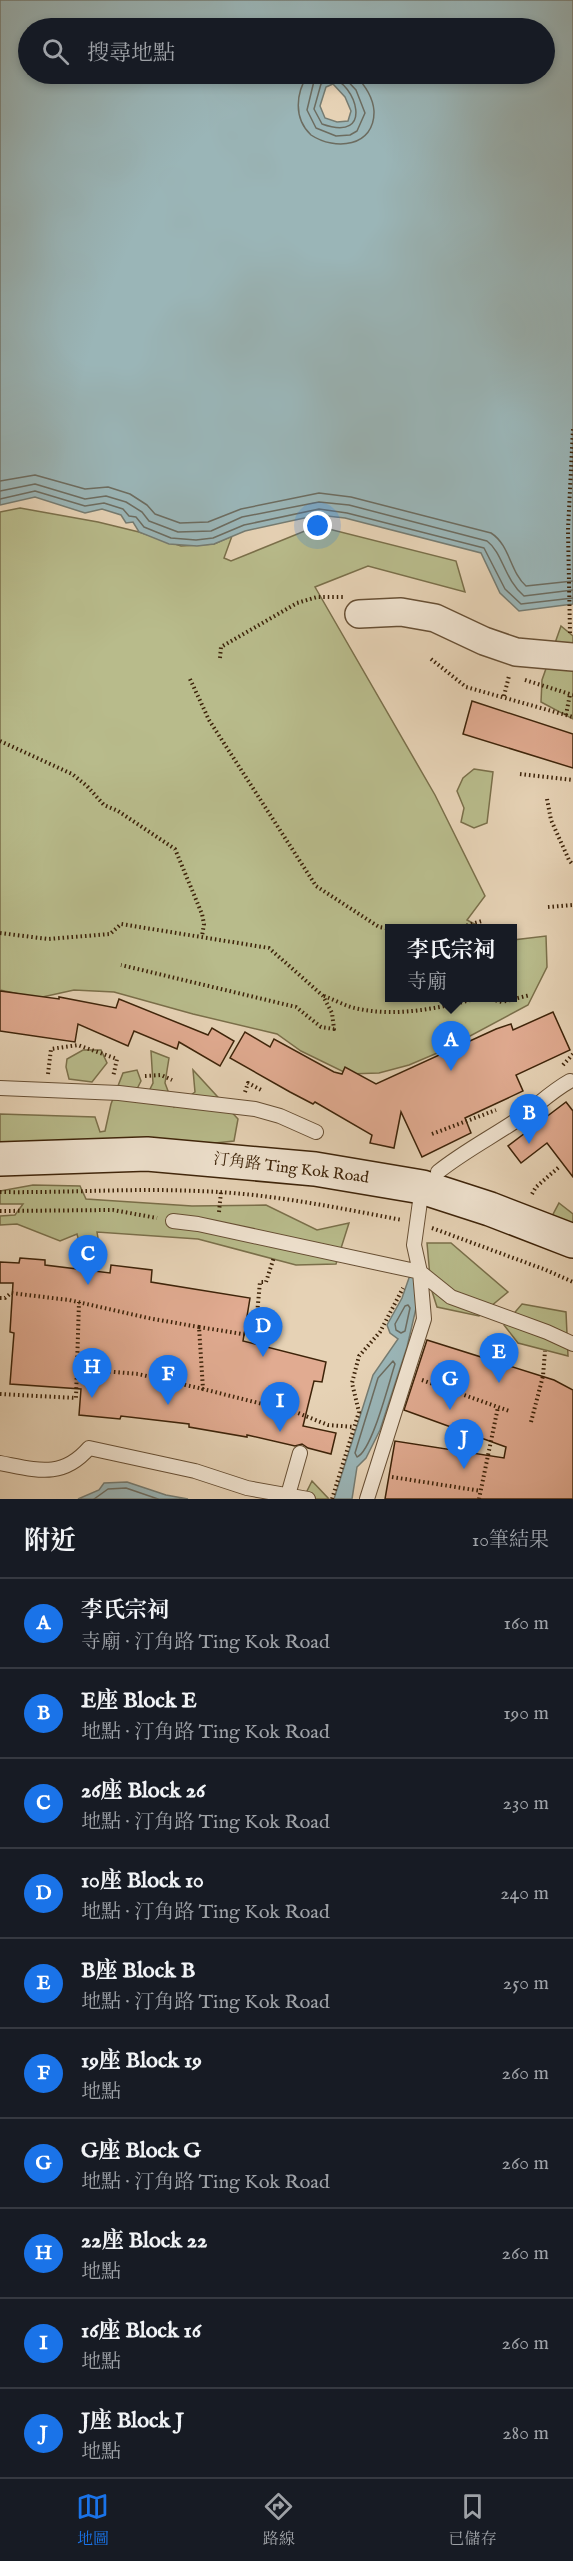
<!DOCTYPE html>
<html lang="zh-TW">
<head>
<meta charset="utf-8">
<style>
  :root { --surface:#171b24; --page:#242831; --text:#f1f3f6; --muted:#9ea1a6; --line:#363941; --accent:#1a73e8 }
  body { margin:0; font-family:"IM FELL English","Noto Serif TC",serif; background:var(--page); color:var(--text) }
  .you { position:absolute; left:318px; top:526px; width:21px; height:21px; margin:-15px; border:4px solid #fff; border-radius:50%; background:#1a73e8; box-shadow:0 0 0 9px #1a73e833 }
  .badge { display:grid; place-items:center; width:39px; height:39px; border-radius:50%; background:var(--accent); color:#fff; font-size:20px; font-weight:700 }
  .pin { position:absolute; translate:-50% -50px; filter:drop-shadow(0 2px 3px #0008) }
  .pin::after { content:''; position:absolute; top:32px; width:21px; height:18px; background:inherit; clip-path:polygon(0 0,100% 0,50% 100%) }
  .popup { position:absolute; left:385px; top:924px; width:132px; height:78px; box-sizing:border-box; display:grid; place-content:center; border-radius:0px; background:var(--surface); filter:drop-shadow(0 2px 4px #0005); font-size:20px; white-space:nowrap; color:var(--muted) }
  .popup b { font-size:22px; color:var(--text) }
  .popup::after { content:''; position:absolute; left:50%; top:100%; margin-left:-12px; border:12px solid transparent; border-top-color:var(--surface) }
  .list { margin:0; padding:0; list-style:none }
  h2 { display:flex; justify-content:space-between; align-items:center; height:78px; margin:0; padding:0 24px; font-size:26px }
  h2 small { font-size:20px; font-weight:400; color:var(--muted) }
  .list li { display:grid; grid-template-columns:39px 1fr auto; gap:18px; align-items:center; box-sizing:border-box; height:90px; padding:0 24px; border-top:2px solid var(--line) }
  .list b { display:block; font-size:22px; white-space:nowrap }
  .list p { margin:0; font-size:20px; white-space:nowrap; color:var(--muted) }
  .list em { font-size:20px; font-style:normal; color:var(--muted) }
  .icon { flex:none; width:33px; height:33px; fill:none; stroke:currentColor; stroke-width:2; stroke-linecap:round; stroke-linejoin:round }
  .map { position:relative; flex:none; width:573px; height:1499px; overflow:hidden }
  .search { position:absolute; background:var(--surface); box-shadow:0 3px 9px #0003; left:18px; right:18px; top:18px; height:66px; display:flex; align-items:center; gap:15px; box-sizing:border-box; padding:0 21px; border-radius:33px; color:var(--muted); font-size:22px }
  .sheet { height:978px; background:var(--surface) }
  nav { display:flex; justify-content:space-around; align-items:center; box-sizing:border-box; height:84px; border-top:2px solid var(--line); background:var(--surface); font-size:16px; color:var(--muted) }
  nav a { display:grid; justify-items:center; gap:3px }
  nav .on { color:var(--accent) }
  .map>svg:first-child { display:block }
  .green { fill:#b8bb8b; stroke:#7a6f4a; stroke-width:1.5 }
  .water { fill:#9ab5b7; stroke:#757b71; stroke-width:1.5; fill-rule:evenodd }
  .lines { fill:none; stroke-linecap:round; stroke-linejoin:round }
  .shore { stroke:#6c6c60; stroke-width:1.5 }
  .building { fill:#e1ab91; stroke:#3d2309; stroke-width:1.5 }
  .service-casing { stroke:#674f34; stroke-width:16 }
  .minor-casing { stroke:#674f34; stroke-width:30 }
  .secondary-casing { stroke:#3d2309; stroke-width:36 }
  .path { stroke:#3d2309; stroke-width:4; stroke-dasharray:1.5 3; stroke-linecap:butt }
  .service { stroke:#efe2cf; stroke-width:14 }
  .minor { stroke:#efe2cf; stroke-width:27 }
  .secondary { stroke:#efe2cf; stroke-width:33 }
  .labels { text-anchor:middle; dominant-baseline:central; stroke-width:6; stroke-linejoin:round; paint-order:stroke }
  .street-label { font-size:16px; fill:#3d2309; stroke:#efe2cf }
</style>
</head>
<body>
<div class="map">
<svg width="573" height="1499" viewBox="0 0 573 1499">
  <rect width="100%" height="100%" fill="#e6d2b5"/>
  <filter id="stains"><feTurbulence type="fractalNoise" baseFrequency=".00333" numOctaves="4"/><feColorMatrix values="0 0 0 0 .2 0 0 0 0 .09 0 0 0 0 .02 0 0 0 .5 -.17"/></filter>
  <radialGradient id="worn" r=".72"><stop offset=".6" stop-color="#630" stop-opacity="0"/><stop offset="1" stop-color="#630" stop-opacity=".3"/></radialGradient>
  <path class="green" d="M20,508L98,522L139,532L181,546L214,544L232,536L224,558L231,561L317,526L456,561L465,592L368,566L315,587L435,795L485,896L467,920L482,928H390V998H512L513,940L546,936L547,967L528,1005L442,1051L409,1065L379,1073L348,1074L301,1051L277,1034L193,1014L114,992L74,990L38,998L0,990V512Z
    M561,626L573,636V719L541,702L542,680Z
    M474,769L493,772L487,823L474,828L461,822L464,808L457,791L463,778Z
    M83,1050H101L107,1063L92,1082L69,1079L66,1067L67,1059Z
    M151,1051L169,1058L165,1083L174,1107L195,1092L193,1070L238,1119L234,1141L0,1166V1114L95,1117L100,1132L105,1131L111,1104L123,1073L137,1070L141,1081L132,1099L144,1101L153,1083Z
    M33,1185L80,1186L86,1199L192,1206L266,1205L317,1230L349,1223L336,1264L296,1265L198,1239L97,1232L100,1250L81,1249L77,1234L60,1241L17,1224L0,1225V1216L15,1215L23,1204H0V1191Z
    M559,1203L573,1214V1232L550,1220Z
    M427,1243H451L508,1292L479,1316L437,1307L431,1288Z
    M522,1304L566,1312L568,1356L518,1343L504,1325Z
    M312,1481L329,1499H303Z"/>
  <path class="water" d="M0,0H573V604L519,611L500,593L481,553L345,518L318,515L245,531L214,544L197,546L169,544L139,532L133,522L126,523L121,515L102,509L85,513L35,497L0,505ZM28,28H544V74H28ZM333,84L345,97L351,111L348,121L337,122L325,118L320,106L326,87Z
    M410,1275L419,1279L418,1300L407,1347L380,1430L366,1458L357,1467L352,1499H334L373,1375L398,1339L390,1333L387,1325L402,1298Z
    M127,1482L166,1495L188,1499H78L99,1490L104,1483Z"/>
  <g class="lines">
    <path class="shore" d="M308,74C296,93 293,118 311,135C335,151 375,147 374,111C373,97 363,83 354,74
      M323,74L314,81L307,110L316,128L336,136L350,135L357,131L365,113L356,90L341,74
      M331,78C355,82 376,143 322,124L314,109L321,84Z
      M0,481L35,475L85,489L108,487L130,494L147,505L155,514L180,523L208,522L241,509L319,493L351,497L491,533C510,545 510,572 526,586L573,581
      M0,491L35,484L85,499L106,496L126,502L142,512L149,521L178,532L211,531L242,517L319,502L349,505L487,541C503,553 504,579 524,596L573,590
      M0,499L35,491L85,506L104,503L123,509L129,516L136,517L144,527L171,538L196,540L213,538L244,525L319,509L347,513L484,548L505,589L521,604L573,598
      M408,1305L410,1308L405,1331L401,1333L396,1330L395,1324L405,1306Z
      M393,1361L395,1364C389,1382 372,1451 357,1457L355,1453L378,1378Z
      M94,1499L108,1489L126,1488L158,1499"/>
  </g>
  <path class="building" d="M472,701L573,734V768L463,734Z
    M0,991L59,999V997L116,1008L119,999L208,1035L212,1028L234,1041L220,1066L179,1042L177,1049L134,1031L128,1046L78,1024L75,1042L0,1031Z
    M553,1012L570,1050L516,1075L523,1091L465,1118L471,1133L422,1157L401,1112L394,1148L370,1143L372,1135L315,1102L313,1104L290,1092L230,1058L245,1032L270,1047L274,1039L334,1072L342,1074L345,1067L376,1084L496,1029L511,1024L513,1030Z
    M566,1102L573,1111V1177L547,1143L521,1163L508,1146Z
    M20,1258L45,1260V1265L110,1273L111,1265L152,1270L151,1282L250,1298L243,1341L326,1362L322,1382L314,1381L303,1426L336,1433L331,1454L308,1448L302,1444L295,1446L247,1435V1437L189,1427V1424L121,1416L120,1419L79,1415L81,1389L10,1384L14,1333L10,1332L13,1283H0V1262L19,1263Z
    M427,1340L554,1380L573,1390V1499H385L395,1441L504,1458L506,1447L404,1410Z"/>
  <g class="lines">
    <g class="service-casing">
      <path id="service" d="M0,1088L119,1093L255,1109L280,1116L316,1132
        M438,1172C463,1152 490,1138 517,1120C535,1108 550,1092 570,1081
        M173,1221L198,1224L420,1272L451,1297L547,1332L573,1344
        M0,1463C37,1470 62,1479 89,1448L195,1471L247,1488L308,1499
        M288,1495L300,1453
        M367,1499L424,1319L420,1272L414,1245L422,1187"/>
    </g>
    <g class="minor-casing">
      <path id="minor" d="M359,614L401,612L435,618L484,641L516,652L573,657"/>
    </g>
    <g class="secondary-casing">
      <path id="secondary" d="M0,1159L147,1154L315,1169L422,1187L490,1209L573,1241"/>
    </g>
    <path class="path" d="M570,633L568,530L573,429
      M220,658L221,647L297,603L317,597H343
      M431,659L466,687L573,717
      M190,679L209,720L316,886L379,927L390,929
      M525,680L573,695
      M504,696L509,676
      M566,715L570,694
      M0,741L72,774L87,786L104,805L118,811L175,849L202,914L204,924L202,936
      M520,774L573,780
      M547,799L551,820L569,860L573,865
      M548,907L573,905
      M458,928L482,921
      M0,933L48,939L110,934L121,924L269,948L323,996L332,1013L334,1029L321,1027L296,1007L121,965
      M324,996C335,1000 347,1007 359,1009C398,1017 441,1008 478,998
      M487,998L502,1002L530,995
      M563,1065L573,1054
      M48,1074L51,1049L78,1045L117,1059L113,1077
      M145,1076L161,1075L172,1080
      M245,1092L248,1083L263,1091
      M432,1134L496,1110
      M0,1192C66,1193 132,1188 197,1191C267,1193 334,1207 402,1220
      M532,1194L536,1187L559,1167
      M0,1211L113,1210L157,1218
      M219,1212L221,1192
      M432,1228L546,1270L573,1282
      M0,1298H5L11,1293L69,1300L148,1318L199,1327L203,1389L298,1413L328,1425L354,1427
      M199,1327L255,1336L260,1282H266L274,1257
      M78,1369L138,1374L203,1389
      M422,1380L509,1411
      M0,1394L76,1398L79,1302
      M531,1422L543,1376L545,1351
      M392,1477L481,1491
      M332,1499L359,1412L352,1383L359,1356L380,1332L403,1288
      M479,1499L498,1407"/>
    <use href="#service" class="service"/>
    <use href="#minor" class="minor"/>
    <use href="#secondary" class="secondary"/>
  </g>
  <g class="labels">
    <g class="street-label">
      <text transform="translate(291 1169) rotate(7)">汀角路 Ting Kok Road</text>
    </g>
  </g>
  <rect width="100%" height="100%" filter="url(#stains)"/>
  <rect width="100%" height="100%" fill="url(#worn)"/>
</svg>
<div class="you"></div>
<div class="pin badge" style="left:451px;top:1071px">A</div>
<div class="popup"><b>李氏宗祠</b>寺廟</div>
<div class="pin badge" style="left:529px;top:1144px">B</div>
<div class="pin badge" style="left:88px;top:1285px">C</div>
<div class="pin badge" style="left:263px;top:1357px">D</div>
<div class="pin badge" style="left:499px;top:1383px">E</div>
<div class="pin badge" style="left:168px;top:1405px">F</div>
<div class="pin badge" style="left:450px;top:1410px">G</div>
<div class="pin badge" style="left:92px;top:1398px">H</div>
<div class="pin badge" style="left:280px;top:1432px">I</div>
<div class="pin badge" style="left:464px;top:1469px">J</div>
<div class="search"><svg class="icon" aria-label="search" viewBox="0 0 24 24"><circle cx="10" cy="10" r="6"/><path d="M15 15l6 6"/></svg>搜尋地點</div>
</div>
<section class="sheet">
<h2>附近<small>10筆結果</small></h2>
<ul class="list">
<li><span class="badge">A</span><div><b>李氏宗祠</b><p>寺廟 · 汀角路 Ting Kok Road</p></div><em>160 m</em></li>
<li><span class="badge">B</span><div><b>E座 Block E</b><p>地點 · 汀角路 Ting Kok Road</p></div><em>190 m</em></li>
<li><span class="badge">C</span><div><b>26座 Block 26</b><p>地點 · 汀角路 Ting Kok Road</p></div><em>230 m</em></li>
<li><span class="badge">D</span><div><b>10座 Block 10</b><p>地點 · 汀角路 Ting Kok Road</p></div><em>240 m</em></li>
<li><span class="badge">E</span><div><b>B座 Block B</b><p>地點 · 汀角路 Ting Kok Road</p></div><em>250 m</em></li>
<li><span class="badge">F</span><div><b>19座 Block 19</b><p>地點</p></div><em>260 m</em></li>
<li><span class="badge">G</span><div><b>G座 Block G</b><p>地點 · 汀角路 Ting Kok Road</p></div><em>260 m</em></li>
<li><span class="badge">H</span><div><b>22座 Block 22</b><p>地點</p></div><em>260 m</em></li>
<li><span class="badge">I</span><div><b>16座 Block 16</b><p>地點</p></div><em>260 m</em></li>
<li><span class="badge">J</span><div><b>J座 Block J</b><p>地點</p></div><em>280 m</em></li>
</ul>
</section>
<nav>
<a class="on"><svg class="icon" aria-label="map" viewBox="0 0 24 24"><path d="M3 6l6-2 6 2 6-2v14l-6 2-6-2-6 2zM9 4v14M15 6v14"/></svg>地圖</a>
<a><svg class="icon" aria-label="directions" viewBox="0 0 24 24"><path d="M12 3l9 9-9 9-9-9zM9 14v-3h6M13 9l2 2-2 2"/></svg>路線</a>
<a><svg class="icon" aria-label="saved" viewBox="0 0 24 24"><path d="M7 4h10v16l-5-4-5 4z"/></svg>已儲存</a>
</nav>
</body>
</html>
